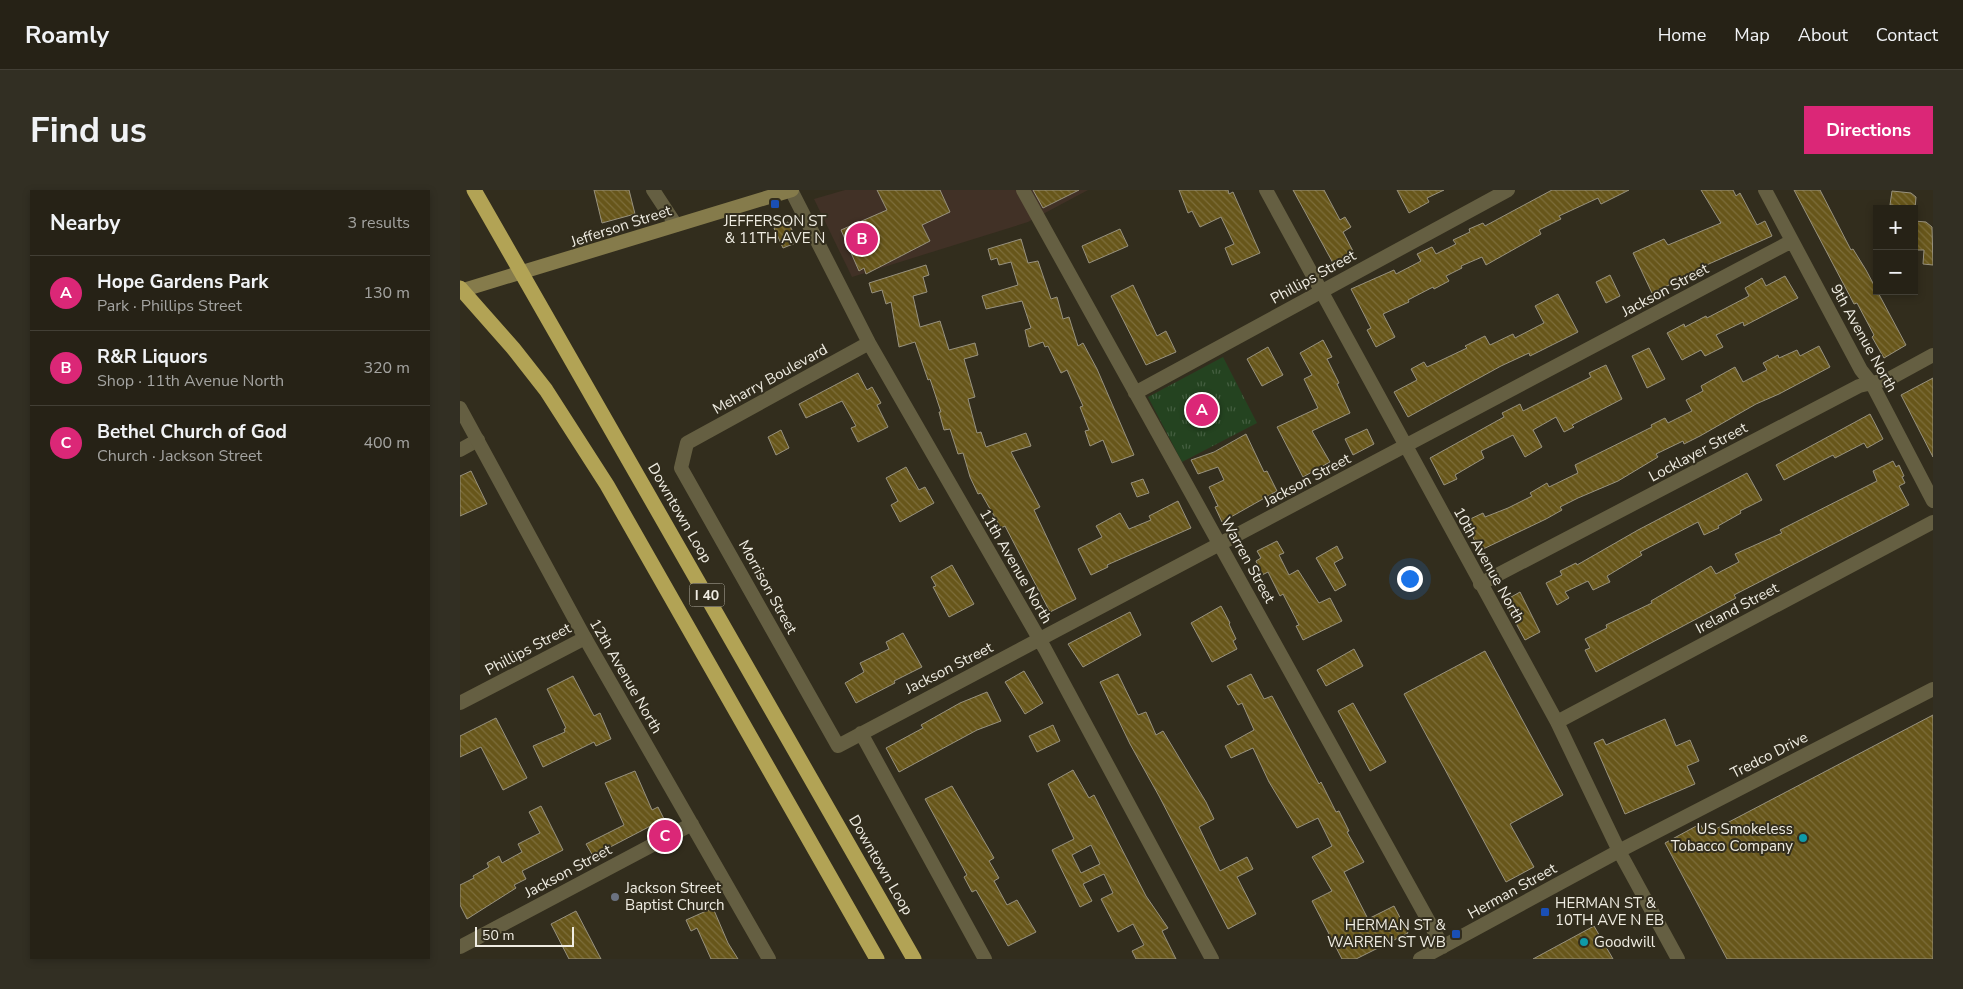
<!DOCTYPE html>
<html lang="en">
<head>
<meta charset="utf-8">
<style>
  :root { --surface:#262216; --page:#322f23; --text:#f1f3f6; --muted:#a4a4a1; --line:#423f35; --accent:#db2777 }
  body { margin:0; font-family:"Nunito Sans",sans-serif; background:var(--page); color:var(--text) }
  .controls { position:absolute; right:15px; top:15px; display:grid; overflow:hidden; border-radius:0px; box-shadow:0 2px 8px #0003 }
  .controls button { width:45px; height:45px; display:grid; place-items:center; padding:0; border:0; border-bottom:1px solid var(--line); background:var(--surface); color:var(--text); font:25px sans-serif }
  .scale { position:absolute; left:15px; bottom:12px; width:99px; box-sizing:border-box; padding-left:5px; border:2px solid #efece2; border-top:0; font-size:14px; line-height:18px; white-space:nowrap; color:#efece2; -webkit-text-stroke:4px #322d1d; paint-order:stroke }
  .you { position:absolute; left:949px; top:388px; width:18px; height:18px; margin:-12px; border:4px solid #fff; border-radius:50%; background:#1a73e8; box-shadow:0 0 0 8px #1a73e833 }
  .badge { display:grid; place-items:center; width:32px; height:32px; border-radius:50%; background:var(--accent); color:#fff; font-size:16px; font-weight:700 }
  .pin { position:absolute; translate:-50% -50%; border:2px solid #fff; box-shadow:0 1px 5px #0006 }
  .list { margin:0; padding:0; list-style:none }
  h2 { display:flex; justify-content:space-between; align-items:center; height:65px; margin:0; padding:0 20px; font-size:21px }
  h2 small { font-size:16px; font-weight:400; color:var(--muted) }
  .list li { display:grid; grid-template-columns:32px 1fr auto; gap:15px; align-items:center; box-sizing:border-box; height:75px; padding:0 20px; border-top:1px solid var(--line) }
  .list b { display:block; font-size:19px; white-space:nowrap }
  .list p { margin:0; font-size:16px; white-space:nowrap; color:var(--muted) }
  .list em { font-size:16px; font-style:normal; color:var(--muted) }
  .map { position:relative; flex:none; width:1473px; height:769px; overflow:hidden; border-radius:0px }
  header { display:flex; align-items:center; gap:30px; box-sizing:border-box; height:70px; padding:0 25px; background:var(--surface); border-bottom:1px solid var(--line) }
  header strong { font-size:24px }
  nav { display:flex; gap:28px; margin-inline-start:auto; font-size:18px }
  .intro { display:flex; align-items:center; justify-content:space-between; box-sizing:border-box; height:120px; padding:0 30px }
  h1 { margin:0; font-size:35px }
  .button { padding:12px 22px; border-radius:0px; background:var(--accent); color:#fff; font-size:18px; font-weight:700 }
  main { display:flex; gap:30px; padding:0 30px }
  aside { flex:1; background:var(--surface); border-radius:0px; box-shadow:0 2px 8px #0003 }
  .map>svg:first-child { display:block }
  .commercial { fill:#413126 }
  .park { fill:url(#park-tufts) }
  .building { fill:url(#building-back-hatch); stroke:#98927f; fill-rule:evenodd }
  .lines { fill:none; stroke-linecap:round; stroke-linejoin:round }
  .minor { stroke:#655f42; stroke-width:14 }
  .tertiary { stroke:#655f42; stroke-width:14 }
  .secondary { stroke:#857b4b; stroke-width:14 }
  .motorway { stroke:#b2a355; stroke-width:15 }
  .transit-dot { fill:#1a4fb4; stroke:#322d1d; stroke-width:2 }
  .culture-dot { fill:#0f9aa8; stroke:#322d1d; stroke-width:2 }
  .worship-dot { fill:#6b7280; stroke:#322d1d; stroke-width:2 }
  .labels { text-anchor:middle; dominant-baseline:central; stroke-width:4; stroke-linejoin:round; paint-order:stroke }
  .shield { fill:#322d1d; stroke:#b6b3a7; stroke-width:1 }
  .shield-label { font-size:14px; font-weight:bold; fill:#efece2 }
  .poi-label { font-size:15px; fill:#efece2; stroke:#322d1d; text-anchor:start }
  .street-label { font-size:15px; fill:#efece2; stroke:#322d1d }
</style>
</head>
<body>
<header>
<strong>Roamly</strong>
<nav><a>Home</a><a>Map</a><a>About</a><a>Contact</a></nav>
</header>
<div class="intro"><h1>Find us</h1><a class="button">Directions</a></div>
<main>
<aside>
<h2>Nearby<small>3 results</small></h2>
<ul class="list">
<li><span class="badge">A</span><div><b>Hope Gardens Park</b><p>Park · Phillips Street</p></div><em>130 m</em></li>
<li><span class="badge">B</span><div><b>R&amp;R Liquors</b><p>Shop · 11th Avenue North</p></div><em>320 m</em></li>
<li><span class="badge">C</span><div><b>Bethel Church of God</b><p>Church · Jackson Street</p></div><em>400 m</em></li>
</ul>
</aside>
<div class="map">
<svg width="1473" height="769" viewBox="0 0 1473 769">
  <defs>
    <pattern id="park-tufts" width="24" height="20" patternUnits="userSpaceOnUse" patternTransform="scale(1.25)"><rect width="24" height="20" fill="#244320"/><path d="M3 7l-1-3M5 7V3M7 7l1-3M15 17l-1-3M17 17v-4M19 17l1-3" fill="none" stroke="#445e40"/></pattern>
    <pattern id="building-back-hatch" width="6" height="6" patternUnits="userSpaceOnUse" patternTransform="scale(1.25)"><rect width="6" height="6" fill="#67561a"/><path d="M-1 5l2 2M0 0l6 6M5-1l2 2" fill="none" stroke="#7d6e3b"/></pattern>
  </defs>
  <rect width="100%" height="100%" fill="#322d1d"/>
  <path class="commercial" d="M385,0H628L568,32L392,87L354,9Z"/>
  <path class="park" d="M763,167L797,233L722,272L688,207Z"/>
  <path class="building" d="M134,0H169L175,24L142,33Z
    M417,0H480L490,22L462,35L470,51L406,84L404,78L399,81L381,40L427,20Z
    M573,0H619L583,18Z
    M719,0H768L769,4L773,2L800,63L772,75L765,58L774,54L761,27L740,37L732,21L728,23Z
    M833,0H864L880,30L885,27L891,37L883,42L894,63L873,73Z
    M937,0H984L967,8L969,12L949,23Z
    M1092,0H1169L1141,14L1138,8L1099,26L1101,29L1079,40L1081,44L1026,75L1022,67L1001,76L1002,78L986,86L989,91L974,99L973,97L948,110L949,112L923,124L935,147L916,157L907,140L911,138L891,99L934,80L936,84L961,71L957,64L972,57L976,64L996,54L993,50L1010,42L1009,39L1023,33L1025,36Z
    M1241,0H1273L1276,6L1280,3L1297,35L1305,31L1312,46L1242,77L1224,87V88L1192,103L1173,63L1204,49L1208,55L1261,33Z
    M1334,0H1360L1391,60L1393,59L1406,80L1446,155L1424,168L1412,147L1414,145L1397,113L1394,114Z
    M1432,1L1451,3L1456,7L1455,19H1439L1440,16L1430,15Z
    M1454,31L1466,32L1472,37L1473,75L1463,74L1464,60H1455Z
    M328,32L338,52L323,58L314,38Z
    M660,39L668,56L629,73L622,56Z
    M561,49L568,73L578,71L591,109L597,107L603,129L609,127L618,156L623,153L637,179L674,265L652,273L643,250L630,256L625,241L629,240L620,217L623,216L607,180L601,183L588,156L585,157L583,152L569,157L565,140L571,138L562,111L526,119L522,106L558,95L551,72L539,75L537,68L531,70L528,59Z
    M466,75L469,85L463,87L467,102L453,106L460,137L480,131L489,160L515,153L518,165L504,169L515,207L508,209L517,243L521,242L526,257L566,243L571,256L551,262L580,317L574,320L616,409L590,422L545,336L541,338L521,303L518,304L510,287L503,263L498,264L490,239L484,240L479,222H481L470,189L468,190L455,152L439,157L431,112L426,114L422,100L412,103L409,93Z
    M1150,85L1160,106L1146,113L1136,92Z
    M1325,86L1338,108L1284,136L1283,132L1256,145L1263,157L1245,166L1241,160L1222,170L1207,143L1224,134L1225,137L1246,126L1247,128L1289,106L1285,98L1302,88L1306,96Z
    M673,95L697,146L706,141L716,162L686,175L651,106Z
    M1098,104L1118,142L1070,166L1069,163L1041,176L948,227L934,202L957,190L951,179L964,172L967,177L1007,158L1005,156L1025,146L1030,155L1053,144L1055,148L1084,133L1075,116Z
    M863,150L872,167L867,169L879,193L877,194L890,223L852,241L870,272L843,287L817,237L858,218L844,189L852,185L840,163Z
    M1359,156L1370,177L1319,204L1296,214L1240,246L1224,254L1223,251L1196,264L1198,267L1158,291L1118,308L1100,317L1102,320L1086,329L1019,361L1006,331L1023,323L1025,327L1048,318L1072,306L1070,303L1087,293L1089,297L1118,283L1115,275L1192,237L1191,235L1205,228L1208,233L1232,221L1226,210L1243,201L1241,196L1275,177L1283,192L1307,180L1303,173L1318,165L1319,168L1337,160L1340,166Z
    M808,157L823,185L802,196L787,169Z
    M1189,158L1205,189L1187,198L1172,166Z
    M1146,175L1162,209L1112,235L1114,237L1104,242L1096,227L1073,240L1082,257L1065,267L1053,245L1021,261L1024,268L995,285L997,289L984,295L970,268L1044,227L1042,223L1060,214L1063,221L1131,187L1129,183Z
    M398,183L407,200L412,197L421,213L417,215L428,237L398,252L391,238L396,236L382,211L346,228L339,214Z
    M1473,188V267L1441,205Z
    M1410,224L1423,249L1407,258L1404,253L1375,268L1373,265L1324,290L1316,275Z
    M907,239L914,254L893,265L885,249Z
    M321,240L329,258L316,265L308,247Z
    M786,244L804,282L807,281L817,301L762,332L755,317L758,316L749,297L764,290L758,277L738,284L731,270L754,262Z
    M1433,271L1436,277L1439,275L1444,286L1442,287L1445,293L1439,296L1449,315L1274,405L1276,408L1136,482L1125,460L1130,458L1125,449L1147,438L1146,435L1192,413L1191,411L1251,376L1256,384L1279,372L1275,364L1322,343L1320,340L1417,291L1413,281Z
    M446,277L459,300L465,297L474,313L440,332L431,315L438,311L426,288Z
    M11,281L27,314L0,326V286Z
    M1287,283L1302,310L1280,321L1281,323L1258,336L1259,338L1244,345L1238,332L1180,362L1182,365L1147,386L1150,392L1133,400L1128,391L1105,402L1109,408L1097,415L1086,393L1102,385L1100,381L1116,373L1117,375L1178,340Z
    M683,289L689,303L677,307L671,293Z
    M718,311L731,338L647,375L648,377L631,385L618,359L642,347L636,336L660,323L669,339L691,330L689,326Z
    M817,351L824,363L819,365L829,385L838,380L859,413L870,408L882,431L843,450L836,436L839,435L823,404L820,406L808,382L802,385L796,371L801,368L797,361Z
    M877,356L883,368L874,373L886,395L875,401L856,368Z
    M492,375L514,414L489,427L473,397L476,396L471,387Z
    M1060,402L1080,442L1065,450L1044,411Z
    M761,416L770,433L769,434L776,449L773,451L777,459L752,472L731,433Z
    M670,422L681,445L623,477L608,454Z
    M443,443L462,477L434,491L435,493L396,513L385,493L404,482L400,473L429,459L426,452Z
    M894,459L903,476L866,496L857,480Z
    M1025,461L1103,605L1050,634L1074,677L1046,692L944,504Z
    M564,481L583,513L565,524L545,492Z
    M658,484L678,525L686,522L696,545L703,541L746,612L754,629L739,637L760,681L787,667L793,679L777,687L796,724L768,739L699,606L670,554L640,492Z
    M791,484L804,509L812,506L859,594L861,592L876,622L879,621L889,641L887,642L904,672L884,682L908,729L934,716L948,743L896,769H882L852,711L872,701L852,667L872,656L858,628L837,638L809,592L793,558L771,568L765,556L794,540L782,513L778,515L767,496Z
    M113,486L134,526L140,523L151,549L136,556L134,552L83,577L73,556L105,542L104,539L106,538L87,499Z
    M527,502L541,531L517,540L439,582L426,558L463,538L461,535L500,513Z
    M893,513L926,572L910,581L878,521Z
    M1473,525V769H1267L1205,653L1240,634L1246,644Z
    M36,528L67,588L43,600L21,557L0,567V546Z
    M1205,529L1216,556L1230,550L1239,571L1227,576L1235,594L1165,624L1134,553L1143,549L1146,555Z
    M593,535L600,551L577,562L569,546Z
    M613,580L629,608L634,605L686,706L708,738L702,741L716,769H676L672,761L684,755L673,734L658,742L641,709L653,703L644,684L623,694L632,711L620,717L592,660L614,649L588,594ZM631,655L640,674L621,683L612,665Z
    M175,581L192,620L198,617L204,629L133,666L126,654L164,635L145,593Z
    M492,596L534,668L529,671L539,688L534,691L547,715L557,710L576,742L548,756L516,700L512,702L504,687L507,685L465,609Z
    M81,616L103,660L62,681L66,689L54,695L56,698L7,729L0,715V695L14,688L13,686L29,677L27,673L39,666L42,673L62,662L58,654L80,643L69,622Z
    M253,718L268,753L278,769H251L237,738L231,741L226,730Z
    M116,721L141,769H109L91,734Z
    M1134,736L1153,769H1073Z"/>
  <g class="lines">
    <path class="minor" d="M193,0L216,35
      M331,0L409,153L585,459L752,769
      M563,0L983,757
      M806,0L1097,532L1159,661L1218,769
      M1305,0L1401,180L1412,194L1473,311
      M409,153L227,253L221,278L378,556L1332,51
      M675,203L1048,0
      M0,260L18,250
      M1020,394L1399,196L1429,189L1473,165
      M0,513L125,448
      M1097,532L1473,332
      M401,543L525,769
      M960,769L1159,661L1473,499"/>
    <path class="tertiary" d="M0,218L125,448L309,769
      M0,757L232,634"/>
    <path class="secondary" d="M0,101L332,0"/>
    <path class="motorway" d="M14,0L454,769
      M0,98L53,158L86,200L147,295L417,769"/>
  </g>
  <g class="transit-dot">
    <rect x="310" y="9" width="10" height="10" rx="2.5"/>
    <rect x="1080" y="717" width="10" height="10" rx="2.5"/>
    <rect x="991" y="739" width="10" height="10" rx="2.5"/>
  </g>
  <g class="culture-dot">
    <circle cx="1343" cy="648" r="5"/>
    <circle cx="1124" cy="752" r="5"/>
  </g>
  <circle class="worship-dot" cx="155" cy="707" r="5"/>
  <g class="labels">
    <rect class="shield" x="229.5" y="393.5" width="35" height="23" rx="4"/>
    <g class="shield-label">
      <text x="247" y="405">I 40</text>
    </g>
    <g class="poi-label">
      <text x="315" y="31" text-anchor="middle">JEFFERSON ST<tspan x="315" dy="17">&amp; 11TH AVE N</tspan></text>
      <text x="1333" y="639" text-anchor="end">US Smokeless<tspan x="1333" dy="17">Tobacco Company</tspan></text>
      <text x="165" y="698">Jackson Street<tspan x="165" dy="17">Baptist Church</tspan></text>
      <text x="1095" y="713">HERMAN ST &amp;<tspan x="1095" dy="17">10TH AVE N EB</tspan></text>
      <text x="986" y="735" text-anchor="end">HERMAN ST &amp;<tspan x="986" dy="17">WARREN ST WB</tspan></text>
      <text x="1134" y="752">Goodwill</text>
    </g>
    <g class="street-label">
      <text transform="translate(161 36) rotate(-18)">Jefferson Street</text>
      <text transform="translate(853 87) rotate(-29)">Phillips Street</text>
      <text transform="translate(1205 100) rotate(-28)">Jackson Street</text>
      <text transform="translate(1404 148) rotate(61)">9th Avenue North</text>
      <text transform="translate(310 189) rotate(-29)">Meharry Boulevard</text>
      <text transform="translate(1238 262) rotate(-28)">Locklayer Street</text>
      <text transform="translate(847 290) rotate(-28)">Jackson Street</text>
      <text transform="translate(220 323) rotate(60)">Downtown Loop</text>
      <text transform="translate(788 370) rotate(61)">Warren Street</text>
      <text transform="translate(1029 375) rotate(61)">10th Avenue North</text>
      <text transform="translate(556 376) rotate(60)">11th Avenue North</text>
      <text transform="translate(308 397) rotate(61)">Morrison Street</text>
      <text transform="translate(1277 418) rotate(-28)">Ireland Street</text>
      <text transform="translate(68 459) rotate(-28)">Phillips Street</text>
      <text transform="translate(489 478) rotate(-27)">Jackson Street</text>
      <text transform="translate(166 486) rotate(60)">12th Avenue North</text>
      <text transform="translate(1309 565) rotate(-27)">Tredco Drive</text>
      <text transform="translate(421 675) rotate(60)">Downtown Loop</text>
      <text transform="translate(108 681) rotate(-28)">Jackson Street</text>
      <text transform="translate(1052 701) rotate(-29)">Herman Street</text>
    </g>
  </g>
</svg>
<div class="controls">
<button>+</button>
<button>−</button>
</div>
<div class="scale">50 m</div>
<div class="you"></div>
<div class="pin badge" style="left:742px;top:220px">A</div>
<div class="pin badge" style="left:402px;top:49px">B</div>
<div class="pin badge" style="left:205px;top:646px">C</div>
</div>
</main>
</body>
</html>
